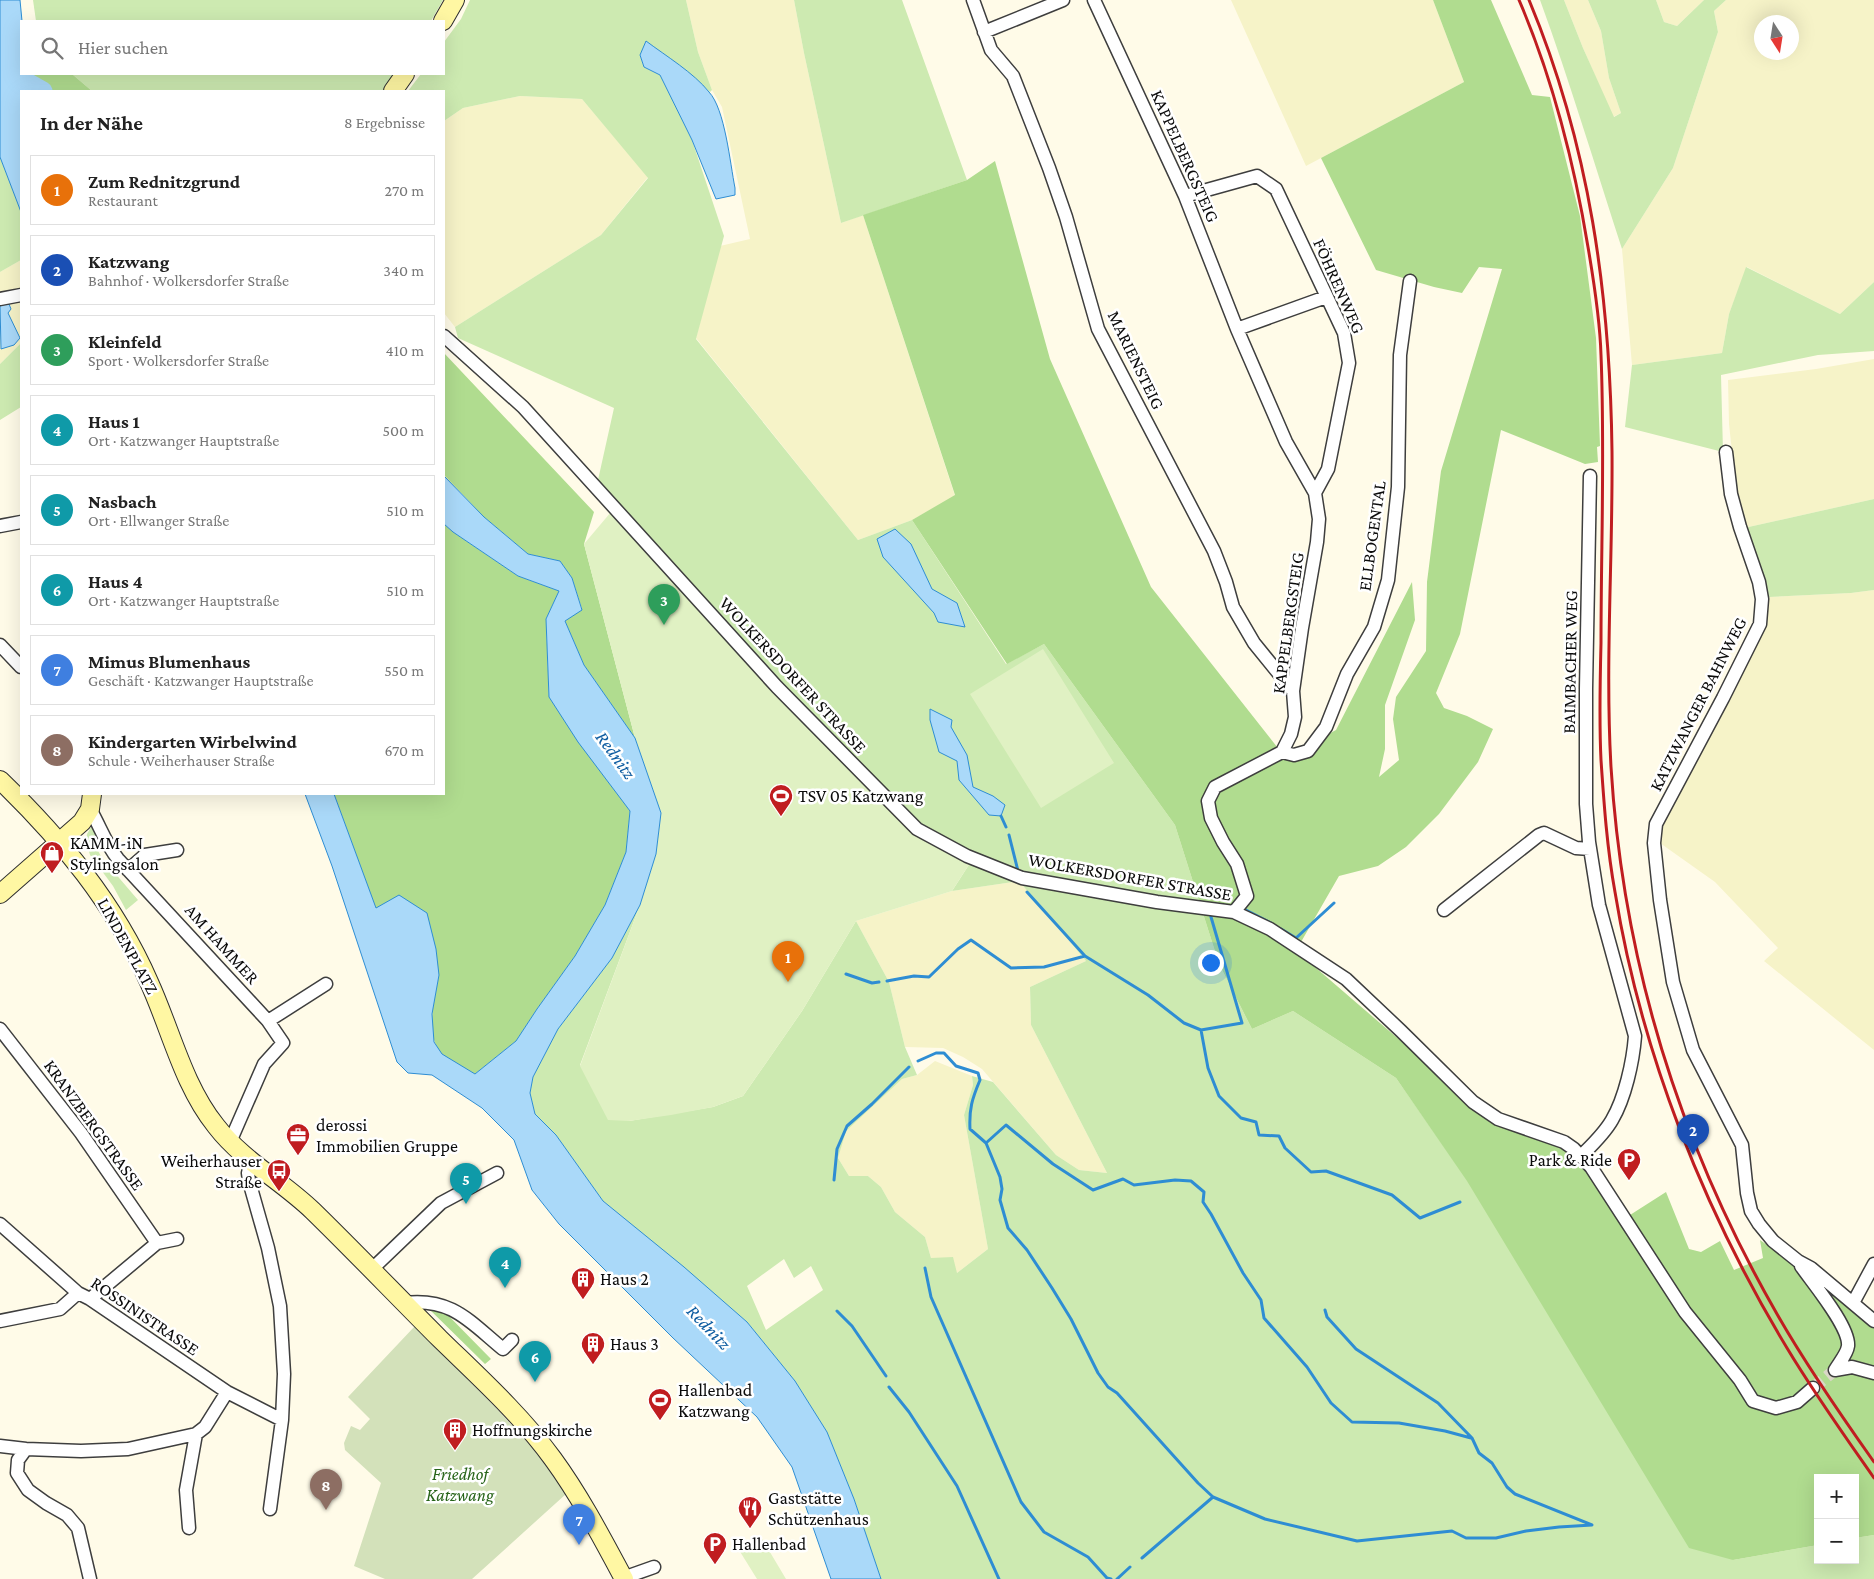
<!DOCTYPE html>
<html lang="de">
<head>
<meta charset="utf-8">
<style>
  :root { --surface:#fff; --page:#f2f2f2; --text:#222; --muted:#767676; --line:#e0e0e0; --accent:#db2777 }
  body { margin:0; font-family:"Crimson Pro",serif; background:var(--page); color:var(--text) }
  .controls { position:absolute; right:15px; bottom:15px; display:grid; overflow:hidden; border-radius:0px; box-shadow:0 5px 20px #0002 }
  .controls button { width:45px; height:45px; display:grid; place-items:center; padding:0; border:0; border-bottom:1px solid var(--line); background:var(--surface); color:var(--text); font:25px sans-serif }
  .compass { position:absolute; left:1754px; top:15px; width:45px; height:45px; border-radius:50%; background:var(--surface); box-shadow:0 5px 20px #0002; rotate:168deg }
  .you { position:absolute; left:1210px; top:962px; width:18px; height:18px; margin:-12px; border:4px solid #fff; border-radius:50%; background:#1a73e8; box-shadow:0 0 0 8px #1a73e833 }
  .badge { display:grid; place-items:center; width:32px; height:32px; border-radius:50%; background:var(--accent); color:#fff; font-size:16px; font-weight:700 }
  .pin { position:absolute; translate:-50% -41px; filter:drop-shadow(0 1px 2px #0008) }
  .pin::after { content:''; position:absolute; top:26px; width:18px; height:15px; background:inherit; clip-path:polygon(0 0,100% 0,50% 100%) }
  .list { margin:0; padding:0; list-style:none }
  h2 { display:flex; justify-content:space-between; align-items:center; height:65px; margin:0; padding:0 20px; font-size:21px }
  h2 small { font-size:16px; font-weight:400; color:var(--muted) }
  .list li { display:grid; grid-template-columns:32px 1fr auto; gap:15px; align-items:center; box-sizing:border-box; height:70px; margin:0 10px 10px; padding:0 10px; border:1px solid var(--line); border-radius:0px }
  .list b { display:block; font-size:19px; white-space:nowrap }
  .list p { margin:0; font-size:16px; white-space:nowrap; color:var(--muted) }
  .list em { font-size:16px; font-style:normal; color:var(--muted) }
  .icon { flex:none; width:28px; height:28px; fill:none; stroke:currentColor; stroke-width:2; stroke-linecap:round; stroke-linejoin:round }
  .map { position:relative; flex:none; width:1874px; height:1579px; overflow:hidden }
  .search { position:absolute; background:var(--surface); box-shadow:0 5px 20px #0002; left:20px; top:20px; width:425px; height:55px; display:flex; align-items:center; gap:12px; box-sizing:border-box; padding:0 18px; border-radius:0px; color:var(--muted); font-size:19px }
  .panel { position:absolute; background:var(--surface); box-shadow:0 5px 20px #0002; left:20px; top:90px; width:425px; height:705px; border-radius:0px }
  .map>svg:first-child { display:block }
  .farmland { fill:#f6f3c8; fill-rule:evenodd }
  .green { fill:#cdeab1; fill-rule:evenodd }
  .forest { fill:#b0dc8f }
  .cemetery { fill:#d3e1ba }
  .pitch { fill:#e0f1c3 }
  .water { fill:#aad9f9; stroke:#2e8dd3 }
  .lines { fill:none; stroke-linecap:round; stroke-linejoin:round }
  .stream { stroke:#2e8dd3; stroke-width:3 }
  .river { stroke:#aad9f9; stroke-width:19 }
  .minor-tunnel { stroke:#dad7c7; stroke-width:12; stroke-dasharray:12 6; stroke-linecap:butt }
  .minor-casing { stroke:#3e3e3e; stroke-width:15 }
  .secondary-casing { stroke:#2d2d2d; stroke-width:20 }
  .minor { stroke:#fff; stroke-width:12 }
  .secondary { stroke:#fff7a3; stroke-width:18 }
  .rail { stroke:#c01d20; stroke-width:3 }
  .labels { text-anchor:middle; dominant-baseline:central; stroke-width:5; stroke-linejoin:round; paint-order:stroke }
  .street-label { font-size:18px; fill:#0b0b0b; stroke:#fff }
  .poi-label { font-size:18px; fill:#0b0b0b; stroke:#fff; text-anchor:start }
  .park-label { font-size:18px; font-style:italic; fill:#276419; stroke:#fff }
  .water-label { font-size:19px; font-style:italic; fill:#0f5da1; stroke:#fff }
</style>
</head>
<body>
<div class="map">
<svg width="1874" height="1579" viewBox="0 0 1874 1579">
  <rect width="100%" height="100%" fill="#fffbe8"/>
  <path class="farmland" d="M686,0H794L804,53L841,223L863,215L955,496L912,520L858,540L696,338L720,246L750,239L722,107L712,90L698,52Z
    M1231,0H1433L1464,82L1306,166Z
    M1564,0H1588L1601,31L1609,78L1621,113L1613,117L1583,48Z
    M1656,0H1704L1677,26L1664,22Z
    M1726,0H1874V282L1840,314L1747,267L1729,314L1722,353L1632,365L1622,249L1673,168L1718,32L1714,11ZM1762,22H1792V52H1762Z
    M520,96L582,99L648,177L601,235L455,327L444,313V121L463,108Z
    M21,260V343L0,364V272Z
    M1874,359V499L1744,528L1734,470L1729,424L1728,380L1816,369Z
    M1874,590V1050L1764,961L1778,948L1715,882L1660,843L1664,820L1720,719L1760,634L1769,597L1851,593Z
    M1019,881L1086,961L1030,987L1031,1025L1107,1173L1079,1170L1056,1155L982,1069L963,1057L943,1048L905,1047L889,982L856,921L952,891Z
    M935,1061L972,1076L973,1085L964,1115L988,1249L957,1273L931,1258L925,1237L895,1212L881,1187L868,1176H849L838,1158L845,1131L902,1079L917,1075Z"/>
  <path class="green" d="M33,0H443L431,21H36Z
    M470,0H686L698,52L712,90L710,92L680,66L647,42L640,55L644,67L660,75L692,140L724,236L696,339L858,540L912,520L1006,664L1044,644L1175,825L1219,964L1252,1029L1293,1011L1396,1078L1733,1560L1818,1545V1560H1855V1538L1874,1535V1579H881L854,1499L827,1432L795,1381L747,1322L603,1201L556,1135L535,1114L530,1093L533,1077L558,1029L612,958L640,905L580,1065L629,1121L713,1107L743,1096L802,1011L856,921L889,982L905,1047L917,1075L902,1079L846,1131L838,1158L849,1176H868L881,1187L895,1212L925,1237L931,1258L953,1257L957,1273L988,1249L964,1115L973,1085L972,1076L993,1082L1056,1155L1079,1170L1107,1173L1031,1025L1030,987L1086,961L1019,881L952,891L972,860L911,828L596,489L614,408L458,338L455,327L601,235L648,178L582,99L520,96L463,108L444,121V91H408L421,74H444V42L461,19ZM784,1259L794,1278L811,1266L823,1290L766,1330L747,1286Z
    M794,0H902L967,180L841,223L804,53Z
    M1540,0H1564L1583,48L1614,117L1621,113L1609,78L1601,31L1588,0H1656L1664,22L1677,26L1704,0H1726L1714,11L1718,32L1673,168L1622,249C1595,166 1570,82 1540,0Z
    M72,74H395L384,91H92Z
    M0,157L21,212V260L0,272Z
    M1746,267L1840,314L1874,282V351L1818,355L1721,375L1723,452L1625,427L1632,365L1722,353L1729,314Z
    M21,343V407L0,420V364Z
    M1874,499V590L1851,593L1769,597L1744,528Z
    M94,822L100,837L92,840L102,858L138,900L126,910L113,886L90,855L86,842L87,834Z"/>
  <path class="forest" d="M1433,0H1491L1532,95L1550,97L1580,216L1596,338L1600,446L1597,447L1598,462L1585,464L1501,430L1460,634L1436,693L1444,708L1467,716L1493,729L1478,762L1439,814L1406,847L1378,866L1339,876L1301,942L1294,949L1488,1116L1566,1147L1630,1215L1666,1192L1689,1249L1701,1252L1720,1241L1734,1270L1763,1258L1760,1240L1874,1321V1535L1855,1538V1478H1818V1545L1733,1560L1689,1548L1467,1181L1396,1078L1293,1011L1252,1029L1219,964L1175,825L1044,644L1007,664L912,520L955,495L863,215L967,180L995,161L1050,359L1151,587L1285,757L1336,730L1412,582L1415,620L1385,705V749L1379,777L1399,760L1393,719L1396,697L1426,651L1427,582L1441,471L1502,269L1479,267L1462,293L1434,287L1376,270L1321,158L1464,82Z
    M30,74H72L92,91H33Z
    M444,353L594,512L584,544L635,738L584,665L565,621L582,609L572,578L560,561L528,554L484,517L444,475Z
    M444,524L453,532L518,576L559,591L546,619L549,697L579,742L630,811L626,852L605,905L575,956L537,1009L516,1041L475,1074C465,1068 450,1062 442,1054C424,1035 435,997 439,975L376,909L334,794H444Z
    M425,1305L439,1306L491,1359L485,1364Z"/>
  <path class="cemetery" d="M415,1326L497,1409L535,1451L566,1494L472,1579H385L354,1566L381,1483L345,1450L344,1443L351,1426L360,1430L370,1419L348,1397Z"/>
  <path class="pitch" d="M611,512L911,828L972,860L952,891L856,921L802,1011L743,1096L713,1107L671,1115L629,1121L608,1120L580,1066L640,905L656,854L661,813L635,738L584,544Z
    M1043,649L1114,763L1041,808L970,694Z
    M761,1537L786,1579H757L739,1550Z"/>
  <path class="water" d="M0,0H20L22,21L21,74H30L33,91H21V212L0,157Z
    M646,41C666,56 694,73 709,92C725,109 730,163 735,188V195L716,199L692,140L660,75L644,67L640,55Z
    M9,304L11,309L8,313L20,338L14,345L1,349L0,305Z
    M444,476L484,517L528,554L560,561L572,578L582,610L565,621L584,665L635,738L661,813L656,854L640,905L612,958L558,1029L533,1077L530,1093L535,1114L556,1135L603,1201L684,1267L747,1322L795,1381L827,1432L854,1499L881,1579H831L792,1467L757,1417L673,1338L559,1224L532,1190L514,1140L482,1108L432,1075L408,1073L397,1062L332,866L305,794H334L376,908L399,895L427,913L436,949L439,975L432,1014L434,1042L442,1054L475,1074L516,1041L537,1009L575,956L605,905L626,852L630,811L578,742L549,697L546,619L559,591L518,576L453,532L444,524Z
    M895,529L911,544L932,589L957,603L965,627L938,622L934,613L883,557L877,539Z
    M930,709L952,720L951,727L967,755L973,787L993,796L1005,805L1001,816L989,815L959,780L957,761L939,752L930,720Z"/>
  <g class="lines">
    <path class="stream" d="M1001,816L1006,827
      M1009,835L1018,871
      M1027,892L1085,956
      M1244,909L1271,923
      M1281,929L1296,938L1334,903
      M846,974L872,983L879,982
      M887,981L914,976L929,977L958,949L971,940L1011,968L1044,967L1085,956L1148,995L1184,1023L1201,1030L1242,1023L1211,917
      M1201,1030L1208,1068L1219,1096L1241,1118L1256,1122L1259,1135L1279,1136L1285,1148L1311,1172L1326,1171L1392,1195L1420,1218L1460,1202
      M918,1061L936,1053H944L956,1066L978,1073L980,1080C972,1099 969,1109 970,1129L986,1143L1006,1125L1053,1164L1093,1190L1123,1179L1134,1185L1175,1180L1191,1181L1204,1192L1203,1202L1211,1214L1243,1273L1261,1300L1264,1318L1307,1367L1331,1403L1352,1422L1399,1423L1445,1431L1471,1438
      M986,1143L1000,1177L1002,1189L1000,1200L1008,1228L1027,1250L1052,1288L1071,1319L1098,1373L1108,1387L1117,1393L1198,1483L1213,1497L1265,1519L1357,1541L1452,1531L1466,1538H1496L1526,1531L1559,1527L1592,1525L1515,1494L1507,1487L1492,1463L1479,1453L1472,1438L1438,1403L1356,1349L1327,1317L1325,1310
      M834,1180L837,1149L847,1126L872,1104L909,1067
      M925,1268L931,1297L1021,1502L1044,1532L1088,1557L1107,1578L1111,1579
      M837,1311L852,1326L886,1376
      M889,1387L909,1412L957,1486L999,1579
      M1142,1558L1213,1497
      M1117,1579L1130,1567"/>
    <path class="river" d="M11,73L43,91"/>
    <path class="minor-tunnel" d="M1813,1388L1835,1370"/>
    <g class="minor-casing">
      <path id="minor" d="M973,0L991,50L1013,76L1049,168L1066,217L1098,329L1214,551L1226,582L1233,607L1254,643L1293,691
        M1094,0L1185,196L1237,329L1286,442L1315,493L1319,519L1317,542L1302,628L1293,691L1295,717L1291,734L1282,752L1215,787L1208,801L1211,818L1223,842L1237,864L1247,896L1234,912
        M984,32L1063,0
        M1185,196L1257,176L1276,189L1344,333L1349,363L1328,469L1315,493
        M0,299L21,295
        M1237,329L1326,297
        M444,336L523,407L777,687L917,829L967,856L1022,878L1157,902L1234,912L1270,929L1346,979L1401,1031L1473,1102L1498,1119L1564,1142L1574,1149L1591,1167L1685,1312L1740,1380L1753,1401L1776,1408L1797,1402L1813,1388
        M1726,452L1731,494L1740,527L1759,582L1762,599L1760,624L1723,698L1656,824L1654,843L1660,900L1673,982L1693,1050L1742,1145L1747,1193L1751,1211L1759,1224L1773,1241L1798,1261L1811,1268L1874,1321
        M0,526L21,522
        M0,645L21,667
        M1282,752L1294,755L1308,751L1326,727L1347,674L1374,627L1388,580L1398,487L1400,355L1410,281
        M90,809C100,826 105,843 118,859L268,1021L283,1043L264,1064L230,1142
        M128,870L145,855L177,850
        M1444,910L1539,835L1544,833L1576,848L1590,849
        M268,1021L326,984
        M0,1029L81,1133L157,1243L90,1299
        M1581,1156C1592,1145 1604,1134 1612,1120C1625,1098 1633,1062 1635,1036L1599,905L1589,842L1586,804V689L1590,476
        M251,1161L248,1173L249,1181L268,1248L280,1306L284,1374L282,1420L270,1509
        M0,1224L78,1293L90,1299L227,1392L282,1420
        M157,1243L177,1239
        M1801,1266C1812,1282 1850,1327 1848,1346C1847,1354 1839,1363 1835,1370
        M371,1270L441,1203L497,1173
        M404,1303C452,1297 470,1322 503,1349L512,1340
        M1853,1303L1874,1264
        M0,1321L60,1309L78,1293
        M1835,1370L1852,1367L1874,1373
        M0,1446L26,1449L81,1451L128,1449L196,1434L205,1427L227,1392
        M26,1449L18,1460L17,1473L28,1490L46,1503L67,1515L78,1528L90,1579
        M189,1528L186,1490L196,1434
        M623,1578L654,1567"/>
    </g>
    <g class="secondary-casing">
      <path id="secondary" d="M443,21L455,0
        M393,91L405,74
        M0,780C61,839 115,904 149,982C171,1030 183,1085 216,1126C243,1161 282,1181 313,1211C356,1253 398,1297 440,1339C479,1377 521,1415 553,1459C580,1496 602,1538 624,1579
        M0,894L82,822L90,809L92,794"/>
    </g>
    <use href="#minor" class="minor"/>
    <use href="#secondary" class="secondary"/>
    <path class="rail" d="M1519,0C1553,79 1574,162 1588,247C1594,282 1600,319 1601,355C1605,451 1601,547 1601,643C1600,682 1599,721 1601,760C1604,804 1607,848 1615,892C1641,1052 1703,1209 1787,1348C1814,1393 1844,1435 1874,1478
      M1529,0C1590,146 1610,295 1612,451C1613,556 1605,662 1611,767C1623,961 1680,1145 1777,1314C1806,1365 1840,1414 1874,1462"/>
  </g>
  <defs>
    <g id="stadium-pin" transform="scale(1.25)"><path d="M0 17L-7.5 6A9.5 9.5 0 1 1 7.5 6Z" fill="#c01d20" stroke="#fff"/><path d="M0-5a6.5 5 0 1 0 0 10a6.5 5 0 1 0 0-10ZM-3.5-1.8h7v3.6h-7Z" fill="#fff"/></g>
    <g id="shop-pin" transform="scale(1.25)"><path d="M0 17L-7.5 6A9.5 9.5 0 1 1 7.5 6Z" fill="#c01d20" stroke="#fff"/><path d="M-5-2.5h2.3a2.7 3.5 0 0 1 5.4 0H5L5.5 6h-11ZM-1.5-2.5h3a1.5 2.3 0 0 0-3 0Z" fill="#fff"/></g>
    <g id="office-pin" transform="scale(1.25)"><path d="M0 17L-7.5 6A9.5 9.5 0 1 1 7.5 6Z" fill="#c01d20" stroke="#fff"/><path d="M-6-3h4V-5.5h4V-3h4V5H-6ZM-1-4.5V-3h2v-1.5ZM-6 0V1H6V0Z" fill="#fff"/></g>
    <g id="parking-pin" transform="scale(1.25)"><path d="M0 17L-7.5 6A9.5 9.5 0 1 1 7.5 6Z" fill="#c01d20" stroke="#fff"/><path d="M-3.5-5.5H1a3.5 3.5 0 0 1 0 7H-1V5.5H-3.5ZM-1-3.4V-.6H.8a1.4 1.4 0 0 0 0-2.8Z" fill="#fff"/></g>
    <g id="bus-pin" transform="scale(1.25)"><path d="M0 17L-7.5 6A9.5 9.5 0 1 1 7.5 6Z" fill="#c01d20" stroke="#fff"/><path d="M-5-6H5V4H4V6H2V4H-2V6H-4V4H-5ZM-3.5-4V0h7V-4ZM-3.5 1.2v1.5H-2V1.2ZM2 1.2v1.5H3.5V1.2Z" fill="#fff"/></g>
    <g id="building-pin" transform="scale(1.25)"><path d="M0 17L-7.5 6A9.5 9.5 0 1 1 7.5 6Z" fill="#c01d20" stroke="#fff"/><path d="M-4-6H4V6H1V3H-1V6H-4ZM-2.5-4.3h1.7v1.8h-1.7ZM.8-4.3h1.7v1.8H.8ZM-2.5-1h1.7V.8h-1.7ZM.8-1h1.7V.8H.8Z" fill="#fff"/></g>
    <g id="restaurant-pin" transform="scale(1.25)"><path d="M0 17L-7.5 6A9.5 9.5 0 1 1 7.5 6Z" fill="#c01d20" stroke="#fff"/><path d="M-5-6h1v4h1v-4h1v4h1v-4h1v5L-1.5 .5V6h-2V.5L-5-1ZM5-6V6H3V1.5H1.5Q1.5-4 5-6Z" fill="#fff"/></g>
  </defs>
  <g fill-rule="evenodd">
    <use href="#stadium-pin" x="781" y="796"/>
    <use href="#shop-pin" x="52" y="853"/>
    <use href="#office-pin" x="298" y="1135"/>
    <use href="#parking-pin" x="1629" y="1160"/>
    <use href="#bus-pin" x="279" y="1171"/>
    <use href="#building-pin" x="583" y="1279"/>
    <use href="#building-pin" x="593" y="1344"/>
    <use href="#stadium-pin" x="660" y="1400"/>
    <use href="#building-pin" x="455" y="1430"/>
    <use href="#restaurant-pin" x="750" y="1508"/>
    <use href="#parking-pin" x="715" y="1544"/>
  </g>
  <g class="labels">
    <g class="street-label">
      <text transform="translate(1185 156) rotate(66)">KAPPELBERGSTEIG</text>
      <text transform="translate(1339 286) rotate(66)">FÖHRENWEG</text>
      <text transform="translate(1136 360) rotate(64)">MARIENSTEIG</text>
      <text transform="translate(1372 536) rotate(-82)">ELLBOGENTAL</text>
      <text transform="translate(1288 623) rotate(-82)">KAPPELBERGSTEIG</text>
      <text transform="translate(1570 662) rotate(-89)">BAIMBACHER WEG</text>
      <text transform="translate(793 675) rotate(47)">WOLKERSDORFER STRASSE</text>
      <text transform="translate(1698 704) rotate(-63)">KATZWANGER BAHNWEG</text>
      <text transform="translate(1130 877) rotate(10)">WOLKERSDORFER STRASSE</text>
      <text transform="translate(222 944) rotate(48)">AM HAMMER</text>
      <text transform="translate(128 946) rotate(61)">LINDENPLATZ</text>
      <text transform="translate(94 1125) rotate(54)">KRANZBERGSTRASSE</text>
      <text transform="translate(145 1316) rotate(34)">ROSSINISTRASSE</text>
    </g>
    <g class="poi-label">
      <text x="798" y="796">TSV 05 Katzwang</text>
      <text x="70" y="843">KAMM-iN<tspan x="70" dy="21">Stylingsalon</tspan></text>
      <text x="316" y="1125">derossi<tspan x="316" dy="21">Immobilien Gruppe</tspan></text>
      <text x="1612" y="1160" text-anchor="end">Park &amp; Ride</text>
      <text x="262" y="1161" text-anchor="end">Weiherhauser<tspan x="262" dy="21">Straße</tspan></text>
      <text x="600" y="1279">Haus 2</text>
      <text x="610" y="1344">Haus 3</text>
      <text x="678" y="1390">Hallenbad<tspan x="678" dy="21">Katzwang</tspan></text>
      <text x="472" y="1430">Hoffnungskirche</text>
      <text x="768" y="1498">Gaststätte<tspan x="768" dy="21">Schützenhaus</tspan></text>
      <text x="732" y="1544">Hallenbad</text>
    </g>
    <g class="park-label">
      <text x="460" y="1474">Friedhof<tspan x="460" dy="21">Katzwang</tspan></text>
    </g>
    <g class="water-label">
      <text transform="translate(616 755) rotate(54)">Rednitz</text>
      <text transform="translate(709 1327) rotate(46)">Rednitz</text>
    </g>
  </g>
</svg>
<div class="controls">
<button>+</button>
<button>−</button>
</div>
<svg class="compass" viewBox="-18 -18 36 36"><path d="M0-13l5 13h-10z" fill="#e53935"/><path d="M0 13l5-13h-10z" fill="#767676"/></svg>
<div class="you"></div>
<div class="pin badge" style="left:788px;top:982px;background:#e8710a">1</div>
<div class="pin badge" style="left:1693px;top:1155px;background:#1a4fb4">2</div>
<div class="pin badge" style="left:664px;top:625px;background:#2e9e5b">3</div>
<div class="pin badge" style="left:505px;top:1288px;background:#0f9aa8">4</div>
<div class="pin badge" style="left:466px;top:1204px;background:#0f9aa8">5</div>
<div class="pin badge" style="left:535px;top:1382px;background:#0f9aa8">6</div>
<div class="pin badge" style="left:579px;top:1545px;background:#3f7fe0">7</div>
<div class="pin badge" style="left:326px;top:1510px;background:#8d6e63">8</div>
<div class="search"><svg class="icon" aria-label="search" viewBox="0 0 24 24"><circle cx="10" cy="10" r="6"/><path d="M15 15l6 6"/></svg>Hier suchen</div>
<section class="panel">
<h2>In der Nähe<small>8 Ergebnisse</small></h2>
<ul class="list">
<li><span class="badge" style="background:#e8710a">1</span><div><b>Zum Rednitzgrund</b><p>Restaurant</p></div><em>270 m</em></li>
<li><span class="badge" style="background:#1a4fb4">2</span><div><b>Katzwang</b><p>Bahnhof · Wolkersdorfer Straße</p></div><em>340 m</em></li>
<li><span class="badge" style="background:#2e9e5b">3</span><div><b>Kleinfeld</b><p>Sport · Wolkersdorfer Straße</p></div><em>410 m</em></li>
<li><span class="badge" style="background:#0f9aa8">4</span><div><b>Haus 1</b><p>Ort · Katzwanger Hauptstraße</p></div><em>500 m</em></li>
<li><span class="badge" style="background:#0f9aa8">5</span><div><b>Nasbach</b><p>Ort · Ellwanger Straße</p></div><em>510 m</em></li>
<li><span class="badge" style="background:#0f9aa8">6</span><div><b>Haus 4</b><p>Ort · Katzwanger Hauptstraße</p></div><em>510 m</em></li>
<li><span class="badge" style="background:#3f7fe0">7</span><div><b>Mimus Blumenhaus</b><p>Geschäft · Katzwanger Hauptstraße</p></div><em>550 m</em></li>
<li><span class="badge" style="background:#8d6e63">8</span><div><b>Kindergarten Wirbelwind</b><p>Schule · Weiherhauser Straße</p></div><em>670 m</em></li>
</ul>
</section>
</div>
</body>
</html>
